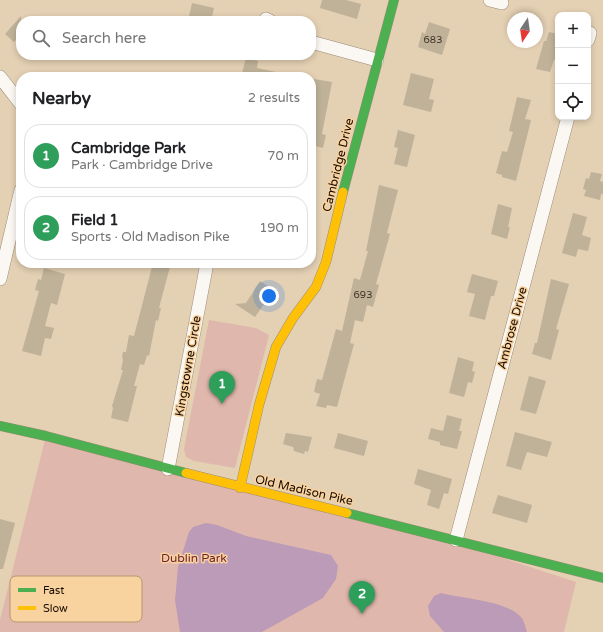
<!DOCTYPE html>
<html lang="en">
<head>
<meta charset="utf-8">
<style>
  :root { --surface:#fff; --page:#f6f6f6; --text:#202124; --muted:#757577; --line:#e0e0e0; --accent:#5e4f3f }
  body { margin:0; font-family:"Varela Round",sans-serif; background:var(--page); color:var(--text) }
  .controls { position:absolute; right:12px; top:12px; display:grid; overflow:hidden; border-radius:8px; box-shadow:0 2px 6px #0003 }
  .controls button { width:36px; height:36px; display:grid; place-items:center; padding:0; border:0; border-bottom:1px solid var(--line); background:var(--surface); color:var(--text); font:20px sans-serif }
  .compass { position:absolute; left:507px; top:12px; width:36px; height:36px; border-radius:50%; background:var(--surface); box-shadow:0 2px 6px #0003; rotate:193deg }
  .you { position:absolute; left:269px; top:296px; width:14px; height:14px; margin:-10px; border:3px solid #fff; border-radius:50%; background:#1a73e8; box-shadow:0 0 0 6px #1a73e833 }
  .badge { display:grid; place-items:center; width:26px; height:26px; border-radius:50%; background:var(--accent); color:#fff; font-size:13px; font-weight:700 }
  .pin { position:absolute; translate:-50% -33px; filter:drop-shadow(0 1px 2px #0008) }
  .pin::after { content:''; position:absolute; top:21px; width:14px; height:12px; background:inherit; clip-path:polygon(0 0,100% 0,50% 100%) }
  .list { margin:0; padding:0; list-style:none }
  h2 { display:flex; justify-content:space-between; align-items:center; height:52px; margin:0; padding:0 16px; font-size:17px }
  h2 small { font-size:13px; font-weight:400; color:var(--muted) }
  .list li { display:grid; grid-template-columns:26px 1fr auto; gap:12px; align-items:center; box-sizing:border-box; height:64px; margin:0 8px 8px; padding:0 8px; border:1px solid var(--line); border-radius:16px }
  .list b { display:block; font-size:15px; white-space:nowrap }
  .list p { margin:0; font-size:13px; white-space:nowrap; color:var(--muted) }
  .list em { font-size:13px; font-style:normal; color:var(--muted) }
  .icon { flex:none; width:22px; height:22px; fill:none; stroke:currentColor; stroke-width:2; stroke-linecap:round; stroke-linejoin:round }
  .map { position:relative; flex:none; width:603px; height:632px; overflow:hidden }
  .search { position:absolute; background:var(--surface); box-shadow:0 2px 6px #0003; left:16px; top:16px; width:300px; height:44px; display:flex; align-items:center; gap:10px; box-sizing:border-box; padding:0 14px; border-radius:16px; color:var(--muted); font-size:15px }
  .panel { position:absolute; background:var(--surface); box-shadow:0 2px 6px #0003; left:16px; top:72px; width:300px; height:196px; border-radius:16px }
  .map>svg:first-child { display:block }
  .green { fill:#e0b7ac }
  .water { fill:#bb9bb7 }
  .building { fill:#bfb299 }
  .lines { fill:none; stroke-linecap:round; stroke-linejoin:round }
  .street-casing { stroke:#9b8c76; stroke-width:14 }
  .fast-casing { stroke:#9b8c76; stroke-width:10 }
  .slow-casing { stroke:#9b8c76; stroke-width:10 }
  .street { stroke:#fbf8f4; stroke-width:13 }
  .fast { stroke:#4caf50; stroke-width:9 }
  .slow { stroke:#ffc107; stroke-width:9 }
  .labels { text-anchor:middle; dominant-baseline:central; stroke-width:3; stroke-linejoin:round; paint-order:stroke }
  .number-label { font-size:10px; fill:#403426 }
  .street-label { font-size:12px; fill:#160a00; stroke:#f8d39f }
  .park-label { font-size:12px; fill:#73202c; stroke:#f8d39f }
  .key { fill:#f8d39f; stroke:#b4976f; stroke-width:1 }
  .key-label { font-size:11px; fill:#160a00 }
</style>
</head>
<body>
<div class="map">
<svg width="603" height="632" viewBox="0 0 603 632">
  <rect width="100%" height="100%" fill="#e4d0b3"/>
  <path class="green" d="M209,320L256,328L269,335L235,468L194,461L186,457L184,449Z
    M45,440L503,558L576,582L564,632H0V620Z"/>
  <path class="water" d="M206,523L217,525L246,536L331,555L338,566L336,579L323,598L262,632H180L175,600L178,567L189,532L193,527Z
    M441,593C463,599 502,600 519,615C524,619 525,626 527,632H444L430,616L428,606L434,596Z"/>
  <path class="building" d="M322,0H346L361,4L357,19L320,8Z
    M192,3L214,8L211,21H188Z
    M21,16V34L14,42L5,34Z
    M429,22L450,29L442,55L418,47L422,32L425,34Z
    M549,32L558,34V61L554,60L550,72L536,69L544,41H546Z
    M246,58L258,61L257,68L281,73L280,77H241Z
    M411,73L434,79L429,99L434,100L431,112L403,105Z
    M314,79L332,82L322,134L326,135L323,148L311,145V95Z
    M517,97L531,100L525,119L531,120L516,181L502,177V175L496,173L502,151L507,152L513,132L509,131Z
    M398,130L415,135L407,167L394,164L398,148L394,147Z
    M591,172L602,174L600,181L603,182V194H601L600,200L584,196L586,190L583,189L586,178L589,179Z
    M379,185L398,190L387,233L390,234L376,284L379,285L373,307L367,305L363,322L355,320L350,343L354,344L337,407L327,405L326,408L316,406L320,394L314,392L317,379L322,380L336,329L342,331L354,278L360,280L368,251H366Z
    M498,204L512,208L508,227H510L507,239L491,234Z
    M573,213L587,217L582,235L591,238L588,251L578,249L576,257L562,253Z
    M153,263H171L159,308H161L158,321L156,320L149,356L147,355L144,365L140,364L134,386H137L128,422L111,418L113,408L112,406L123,370H121L123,360L122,357L123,352H126L129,335L134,336Z
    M44,268L65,274L57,305L51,303L45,326L54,328L51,339L45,338L41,356L22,351L39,291L35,290L38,279L41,280Z
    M472,274L498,281L494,296H491L485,320L469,316L475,294L467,292Z
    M551,279L569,284L556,329L559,330L551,360L532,354L535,343H537Z
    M260,281L274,290L255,317L235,304L246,303Z
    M458,357L474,362L472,371L475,372L472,383L468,382L464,397L449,393Z
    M529,376L546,381L536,414L520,410Z
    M447,415L462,419L459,431H462L457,449L440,445V442L428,439L431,428L443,431Z
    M515,432L552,442L547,457L527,452L521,470L506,466Z
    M286,433L312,437L308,452L305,451L304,454L294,451L293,447L283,444Z
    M338,433L368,441L364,456L334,448Z
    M418,469L452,479L448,494L444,493L439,509L427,505L431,490L414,484Z
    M498,495L532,505L527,523L492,513Z
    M0,519L15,523L3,569H0Z"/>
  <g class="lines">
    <g class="street-casing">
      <path id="street" d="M490,0L502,3
        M266,19L270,21
        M588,40L590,33
        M311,42L377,60
        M0,77L21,104
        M0,279L21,190
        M168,469L207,263
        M456,540L568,117"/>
    </g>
    <g class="fast-casing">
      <path id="fast" d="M343,192L394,0
        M0,426L46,436L186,473
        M347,513L603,578"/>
    </g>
    <g class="slow-casing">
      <path id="slow" d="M186,473L347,513
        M240,488L259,405L276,347L293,318L316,287L326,262L343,192"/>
    </g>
    <use href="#street" class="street"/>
    <use href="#fast" class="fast"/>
    <use href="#slow" class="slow"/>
  </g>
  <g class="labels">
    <g class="number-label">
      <text x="433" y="40">683</text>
      <text x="363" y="295">693</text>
    </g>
    <g class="street-label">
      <text transform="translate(338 165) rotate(-76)">Cambridge Drive</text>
      <text transform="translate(512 328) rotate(-75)">Ambrose Drive</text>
      <text transform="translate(188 366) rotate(-80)">Kingstowne Circle</text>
      <text transform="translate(304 490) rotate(13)">Old Madison Pike</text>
    </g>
    <g class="park-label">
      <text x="194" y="558">Dublin Park</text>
    </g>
  </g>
  <rect x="10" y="576" width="132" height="46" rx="6" class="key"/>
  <rect x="18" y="588" width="18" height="4" fill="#4caf50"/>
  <rect x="18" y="606" width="18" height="4" fill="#ffc107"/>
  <g class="key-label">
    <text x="43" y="594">Fast</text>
    <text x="43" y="612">Slow</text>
  </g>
</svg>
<div class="controls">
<button>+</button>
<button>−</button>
<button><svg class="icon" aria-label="locate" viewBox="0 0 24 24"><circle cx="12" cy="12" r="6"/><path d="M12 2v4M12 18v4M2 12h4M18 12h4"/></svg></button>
</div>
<svg class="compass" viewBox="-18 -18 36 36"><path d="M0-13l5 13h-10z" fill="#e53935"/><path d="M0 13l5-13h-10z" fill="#757577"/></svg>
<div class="you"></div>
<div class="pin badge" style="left:222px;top:404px;background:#2e9e5b">1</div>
<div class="pin badge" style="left:362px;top:614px;background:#2e9e5b">2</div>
<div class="search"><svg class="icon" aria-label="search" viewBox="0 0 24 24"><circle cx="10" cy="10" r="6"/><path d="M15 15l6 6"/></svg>Search here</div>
<section class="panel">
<h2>Nearby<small>2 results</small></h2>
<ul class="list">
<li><span class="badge" style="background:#2e9e5b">1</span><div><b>Cambridge Park</b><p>Park · Cambridge Drive</p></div><em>70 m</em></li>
<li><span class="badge" style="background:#2e9e5b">2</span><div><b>Field 1</b><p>Sports · Old Madison Pike</p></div><em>190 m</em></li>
</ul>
</section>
</div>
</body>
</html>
